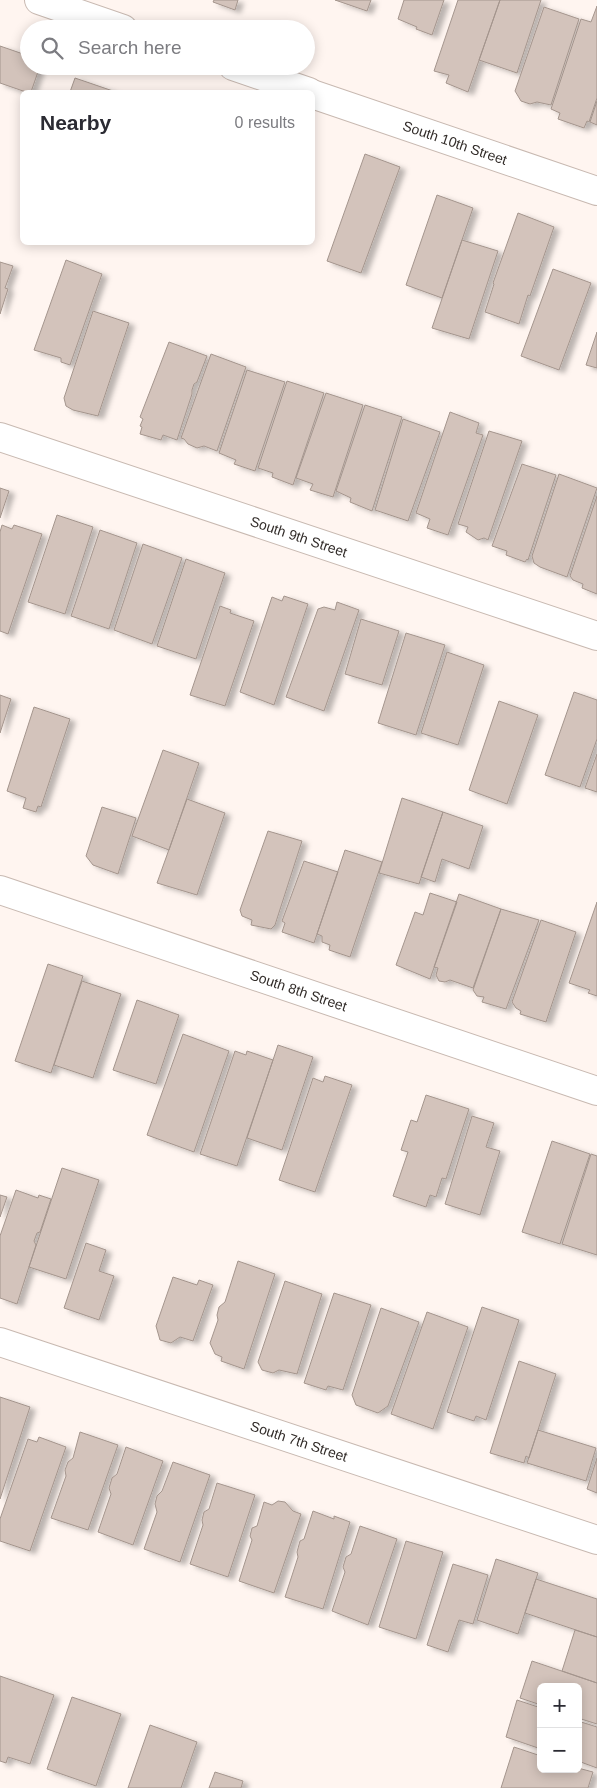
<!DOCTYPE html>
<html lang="en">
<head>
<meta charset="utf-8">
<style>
  :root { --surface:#fff; --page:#f2f2f3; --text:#2b2b33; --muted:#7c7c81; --line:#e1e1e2 }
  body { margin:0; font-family:Helvetica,sans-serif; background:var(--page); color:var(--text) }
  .controls { position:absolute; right:15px; bottom:15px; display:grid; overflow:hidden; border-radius:8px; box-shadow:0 2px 12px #0003 }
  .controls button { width:45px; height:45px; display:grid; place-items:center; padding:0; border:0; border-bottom:1px solid var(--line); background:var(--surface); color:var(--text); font:25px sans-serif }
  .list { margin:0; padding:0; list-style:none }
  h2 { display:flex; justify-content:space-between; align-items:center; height:65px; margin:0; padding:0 20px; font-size:21px }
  h2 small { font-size:16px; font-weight:400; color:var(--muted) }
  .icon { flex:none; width:28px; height:28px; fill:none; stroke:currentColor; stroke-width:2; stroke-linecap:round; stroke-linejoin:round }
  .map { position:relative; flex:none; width:597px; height:1788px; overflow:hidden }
  .search { position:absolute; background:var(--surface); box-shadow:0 2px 12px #0003; left:20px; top:20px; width:295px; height:55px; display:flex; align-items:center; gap:12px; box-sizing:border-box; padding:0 18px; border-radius:28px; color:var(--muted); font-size:19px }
  .panel { position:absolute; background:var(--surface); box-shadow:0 2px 12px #0003; left:20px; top:90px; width:295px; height:155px; border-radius:8px }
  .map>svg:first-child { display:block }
  .building { fill:#d3c3bb; stroke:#a4958d; filter:url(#shadow) }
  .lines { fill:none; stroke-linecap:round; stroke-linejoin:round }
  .street-casing { stroke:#c8b9b1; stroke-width:30 }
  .street { stroke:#fff; stroke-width:28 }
  .labels { text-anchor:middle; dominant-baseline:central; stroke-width:4; stroke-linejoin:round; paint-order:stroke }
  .street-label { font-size:14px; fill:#322c29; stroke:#fff }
</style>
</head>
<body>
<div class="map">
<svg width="597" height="1788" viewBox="0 0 597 1788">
  <defs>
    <filter id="shadow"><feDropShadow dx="5.5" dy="3" stdDeviation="2.5" flood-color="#0004"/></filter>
  </defs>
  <rect width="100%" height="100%" fill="#fff5f0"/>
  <path class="building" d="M214,0H238L235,10L213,2Z
    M335,0H371L367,11Z
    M404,0H444L432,35L416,29L417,27L398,19Z
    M458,0H500L468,92L446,83L449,75L434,71Z
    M500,0H541L517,73L479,60Z
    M597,6V98L589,122L587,121L584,128L558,119L560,113L551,109L581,19L591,22Z
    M544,7L579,19L551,105L537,102L530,104L521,101L515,91Z
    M0,46L29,56V66H40L31,92H26L0,83Z
    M75,78L113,91V92H70Z
    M597,101V125L590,122Z
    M365,154L400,167L361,273L327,261Z
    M437,195L473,208L442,298L406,285Z
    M518,213L554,227L530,296L528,295L519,324L485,312L494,284L493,283Z
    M462,240L498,251L469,339L432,328Z
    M66,260L102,274L70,365L61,362V358L34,350Z
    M0,262L13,266L5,288L8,289L0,314Z
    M553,269L591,283L559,370L521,356Z
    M93,311L129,323L98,416L73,410L66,406L64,398Z
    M597,332V368L586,365Z
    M169,342L207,356L197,382L194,384L192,390V394L177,440L163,435L161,440L140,434L142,427L140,426L143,419L140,417Z
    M211,354L246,367L217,451L204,446L197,448L188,444L184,439L181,438Z
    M247,370L285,382L255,471L234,464L236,460L219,453Z
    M287,381L324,393L293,485L272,477L273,473L258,468Z
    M326,393L363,405L333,497L310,490L313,484L296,478Z
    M365,405L402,417L372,511L350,502L351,498L336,491Z
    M450,412L479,423L476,433L483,435L448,535L427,528L430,519L416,513Z
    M403,419L440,432L408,521L375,510Z
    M489,431L522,441L488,540L484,538L478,540L466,532L468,527L458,524Z
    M522,464L556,475L528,560L527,559L525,562L506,555L507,551L492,546Z
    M559,474L597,488L567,577L540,567L534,563L532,556Z
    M0,488L9,491L0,518Z
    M597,496V594L582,588L583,584L573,580L570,576Z
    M57,515L93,527L65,614L28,602Z
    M2,525L12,529L14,525L42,534L8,634L0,631V532Z
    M100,530L137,543L109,629L71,616Z
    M143,544L182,558L152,644L114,630Z
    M186,559L225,573L196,659L157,646Z
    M284,596L308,604L274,705L240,692L272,597L282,601Z
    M337,602L359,610L324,711L286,697L318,609L324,607L335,610Z
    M220,606L231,610L230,613L254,621L225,706L190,695Z
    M361,619L399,631L382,685L345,674Z
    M406,633L445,645L416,735L378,723Z
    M447,652L484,665L458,745L421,733Z
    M574,692L597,700V739L580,787L545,775Z
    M0,695L11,699L0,733Z
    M499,701L538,715L507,804L469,790Z
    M34,707L70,719L41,807L38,806L36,812L23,808L26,798L7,791Z
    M163,750L199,763L169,850L132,836Z
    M597,754V792L585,788Z
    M402,798L443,812L419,884L379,873Z
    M187,799L225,813L197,895L157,883Z
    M102,807L136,818L118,874L93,865L86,856Z
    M443,812L483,826L469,869L442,859L435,882L421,877Z
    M268,831L302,841L275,925L271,929L251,925L252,920L242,916L240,910Z
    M345,850L382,862L350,957L329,950L330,945L322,942V936L317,934Z
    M304,861L338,872L314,943L282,932L285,923L282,921Z
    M430,893L457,902L430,979L396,965L415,912L423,915Z
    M459,894L501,909L473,988L450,980L445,982L439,981L436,975L438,968L434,967Z
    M597,902V996L588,993L590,990L569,983Z
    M501,909L539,920L506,1009L482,1002L484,997L477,996L473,990Z
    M541,920L576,932L546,1022L520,1014L521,1011L516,1008L512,1002Z
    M48,964L83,976L51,1073L15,1061Z
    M82,981L121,994L93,1078L54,1065Z
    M137,1000L179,1015L156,1084L113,1070Z
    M183,1034L229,1051L194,1152L147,1135Z
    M278,1045L313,1057L282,1150L247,1138Z
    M235,1051L246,1055L247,1051L273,1060L237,1166L200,1154Z
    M325,1076L352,1085L315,1192L279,1180L313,1078L323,1082Z
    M426,1095L469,1109L446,1179L442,1178L436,1197L430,1195L426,1207L393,1196L408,1152L401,1150L411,1120L417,1122Z
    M472,1116L494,1123L486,1147L500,1151L480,1215L445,1204Z
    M552,1141L590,1154L560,1244L522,1232Z
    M591,1154L597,1156V1255L562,1244Z
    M62,1168L99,1180L66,1279L29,1267Z
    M16,1190L38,1198L39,1195L51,1199L40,1232L37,1233L34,1241L36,1245L17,1304L0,1298V1236Z
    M0,1195L7,1197L0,1217Z
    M86,1243L106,1250L99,1271L114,1276L99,1320L64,1308Z
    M238,1261L275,1274L244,1369L221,1361L222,1357L215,1354L210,1343L218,1320L217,1315L219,1307L225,1302Z
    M173,1277L197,1285L199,1280L213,1285L193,1341L180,1337L171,1343L160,1340L156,1326Z
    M285,1281L322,1294L297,1374L279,1370L273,1373L262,1370L258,1362Z
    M334,1293L371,1305L343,1390L328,1386L326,1390L304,1383Z
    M482,1307L519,1320L486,1420L476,1416L474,1421L447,1412Z
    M381,1308L419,1322L388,1406L378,1413L356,1405L352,1395Z
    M427,1312L468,1327L433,1429L391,1414Z
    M519,1361L556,1374L529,1458L526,1456L524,1463L490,1453Z
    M0,1397L30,1407L0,1499Z
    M538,1430L596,1448L586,1481L527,1463Z
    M80,1432L118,1445L88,1530L51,1518L66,1476L65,1470L68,1462L73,1458Z
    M39,1437L66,1447L30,1551L0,1541V1519L28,1439L37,1442Z
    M126,1447L163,1461L133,1545L98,1532L111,1494L109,1488L112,1478L117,1474Z
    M597,1458V1493L587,1489Z
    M173,1462L210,1475L180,1562L144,1549L157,1512L155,1504L157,1496L162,1491Z
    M217,1483L255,1495L228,1577L190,1564L203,1525L202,1520L204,1512L209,1509Z
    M278,1501L285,1502L293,1511L301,1514L274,1593L239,1581L252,1540L250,1536L252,1528L257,1526L264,1502L272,1505Z
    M313,1511L334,1519V1516L350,1522L323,1609L285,1597L298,1557L297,1552L300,1541L304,1539Z
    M360,1526L397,1539L368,1625L332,1611L345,1572L343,1567L346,1557L351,1554Z
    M406,1541L443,1552L416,1639L379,1627Z
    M496,1559L538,1573L518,1634L477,1620Z
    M453,1564L488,1575L473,1624L459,1620L448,1652L427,1645Z
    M536,1579L597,1599V1637L525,1613Z
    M575,1630L597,1637V1683L562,1671Z
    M532,1661L597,1683V1724L578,1718V1687H541V1705L520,1698Z
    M0,1676L54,1695L30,1764L8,1757L6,1763L0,1761Z
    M72,1697L121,1714L96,1786L47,1769Z
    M517,1700L541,1708V1749L506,1737Z
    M578,1721L597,1727V1768L578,1761Z
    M150,1725L197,1742L181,1788H128Z
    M514,1747L541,1756V1769H578V1768L593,1772L588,1788H501Z
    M215,1772L243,1781L241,1788H209Z"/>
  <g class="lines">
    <g class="street-casing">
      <g id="street">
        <path d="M39,0L123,29"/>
        <path d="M233,66L309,92"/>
        <path id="s1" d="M312,94L597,191"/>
        <path id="s2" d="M0,437L597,636"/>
        <path id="s3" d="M0,890L597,1091"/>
        <path id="s4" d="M0,1342L597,1540"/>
      </g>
    </g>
    <use href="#street" class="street"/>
  </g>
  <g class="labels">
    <g class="street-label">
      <text stroke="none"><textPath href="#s1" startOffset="151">South 10th Street</textPath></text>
      <text stroke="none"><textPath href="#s2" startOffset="315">South 9th Street</textPath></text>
      <text stroke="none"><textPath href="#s3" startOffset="315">South 8th Street</textPath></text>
      <text stroke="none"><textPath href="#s4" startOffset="315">South 7th Street</textPath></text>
    </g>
  </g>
</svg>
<div class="controls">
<button>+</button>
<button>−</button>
</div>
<div class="search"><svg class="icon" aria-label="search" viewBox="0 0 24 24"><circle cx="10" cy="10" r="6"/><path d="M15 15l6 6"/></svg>Search here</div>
<section class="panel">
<h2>Nearby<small>0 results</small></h2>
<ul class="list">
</ul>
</section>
</div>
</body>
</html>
